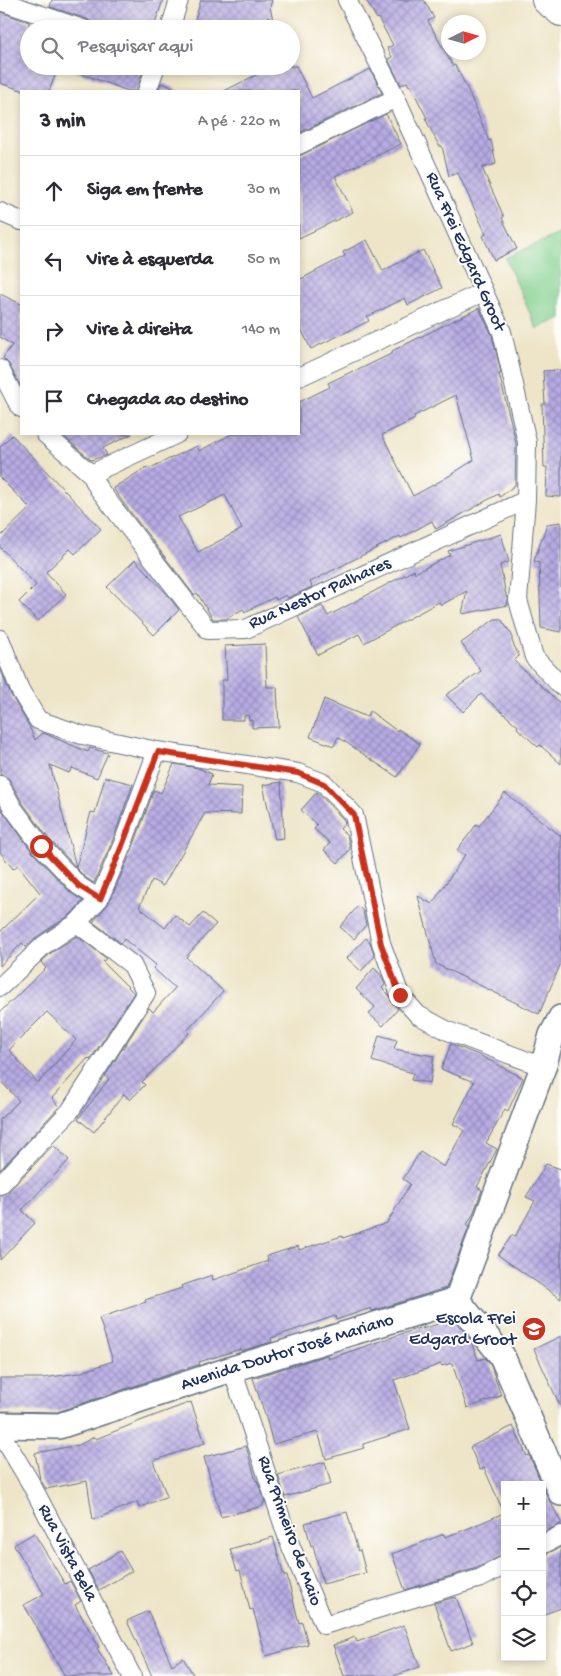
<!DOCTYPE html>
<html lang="pt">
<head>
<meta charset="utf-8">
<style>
  :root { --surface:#fff; --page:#f7f7f7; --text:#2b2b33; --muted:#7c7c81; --line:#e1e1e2 }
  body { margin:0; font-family:"Gochi Hand",sans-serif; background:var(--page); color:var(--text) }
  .controls { position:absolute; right:15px; bottom:15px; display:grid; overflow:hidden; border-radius:0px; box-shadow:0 2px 8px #0003 }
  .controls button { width:45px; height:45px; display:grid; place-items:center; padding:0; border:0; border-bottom:1px solid var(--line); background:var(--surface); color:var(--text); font:25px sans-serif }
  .compass { position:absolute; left:441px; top:15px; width:45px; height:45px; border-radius:50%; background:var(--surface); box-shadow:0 2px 8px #0003; rotate:85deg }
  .stop { position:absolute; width:15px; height:15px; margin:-11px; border:4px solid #c8321e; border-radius:50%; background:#fff }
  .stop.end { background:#c8321e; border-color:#fff; box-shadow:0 1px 5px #0008 }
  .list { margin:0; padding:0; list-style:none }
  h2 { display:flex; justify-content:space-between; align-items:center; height:65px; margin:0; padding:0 20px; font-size:21px }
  h2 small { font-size:16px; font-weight:400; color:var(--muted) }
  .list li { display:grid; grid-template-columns:32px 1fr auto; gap:15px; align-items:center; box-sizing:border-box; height:70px; padding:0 20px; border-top:1px solid var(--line) }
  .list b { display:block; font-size:19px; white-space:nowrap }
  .list em { font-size:16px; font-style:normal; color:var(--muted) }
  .icon { flex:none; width:28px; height:28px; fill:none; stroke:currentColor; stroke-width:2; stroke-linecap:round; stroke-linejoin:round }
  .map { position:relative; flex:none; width:561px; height:1676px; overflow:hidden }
  .search { position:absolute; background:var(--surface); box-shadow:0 2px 8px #0003; left:20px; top:20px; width:280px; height:55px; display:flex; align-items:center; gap:12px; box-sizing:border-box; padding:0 18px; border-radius:28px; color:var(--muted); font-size:19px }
  .panel { position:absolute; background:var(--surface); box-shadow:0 2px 8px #0003; left:20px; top:90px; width:280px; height:345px; border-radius:0px }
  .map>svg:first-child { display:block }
  .green { fill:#82d08f; stroke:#4e8076 }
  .building { fill:url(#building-cross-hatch); fill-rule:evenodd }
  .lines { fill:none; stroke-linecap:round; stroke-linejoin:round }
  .street-casing { stroke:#656f83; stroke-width:20 }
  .secondary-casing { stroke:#656f83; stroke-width:28 }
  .highway-casing { stroke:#656f83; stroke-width:30 }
  .street { stroke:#fff; stroke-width:18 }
  .secondary { stroke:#fff; stroke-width:25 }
  .highway { stroke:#fff; stroke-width:28 }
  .route { stroke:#c8321e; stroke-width:6 }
  .labels { text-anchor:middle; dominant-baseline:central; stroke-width:4; stroke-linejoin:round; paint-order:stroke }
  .street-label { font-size:18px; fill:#1b2f5e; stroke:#fdfcf7 }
  .poi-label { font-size:18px; fill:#1b2f5e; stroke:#fdfcf7; text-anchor:end }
</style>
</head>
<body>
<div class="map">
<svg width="561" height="1676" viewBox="0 0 561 1676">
  <defs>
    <pattern id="building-cross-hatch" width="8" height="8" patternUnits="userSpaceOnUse" patternTransform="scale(1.25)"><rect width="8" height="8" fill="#b7abe3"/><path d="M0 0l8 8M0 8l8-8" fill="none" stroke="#948cbb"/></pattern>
  </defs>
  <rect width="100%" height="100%" fill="#fdfcf7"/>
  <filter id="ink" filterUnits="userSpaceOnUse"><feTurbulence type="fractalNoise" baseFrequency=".02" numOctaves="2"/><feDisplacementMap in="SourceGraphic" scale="10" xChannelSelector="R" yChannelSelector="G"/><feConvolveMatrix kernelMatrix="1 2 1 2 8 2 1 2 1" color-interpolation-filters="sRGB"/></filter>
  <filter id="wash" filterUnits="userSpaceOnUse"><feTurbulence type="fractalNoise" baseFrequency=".0096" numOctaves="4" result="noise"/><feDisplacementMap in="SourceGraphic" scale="20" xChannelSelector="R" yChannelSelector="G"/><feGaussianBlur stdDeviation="1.12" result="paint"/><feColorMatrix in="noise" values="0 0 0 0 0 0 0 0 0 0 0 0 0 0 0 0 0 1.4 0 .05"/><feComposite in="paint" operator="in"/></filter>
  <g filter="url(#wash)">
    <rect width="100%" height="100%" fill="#eee5c8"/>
    <path class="green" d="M561,233V318L537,329L505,258Z"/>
    <g id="blocks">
      <path class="building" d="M52,0H163L153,29H135L117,22L115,29H93L91,22L87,19L50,7Z
        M201,0H272L270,7L273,20L267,17L263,29H192Z
        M366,0H424L434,18L428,21L453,66L455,65L467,88L489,141L491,140L496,164L482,168L504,217L502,218L517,249L494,260L483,236L486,234L458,173L449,176L442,146H439L425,118H427L410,85L409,86L407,82L401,85L388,59L392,57L387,48L393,45L378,18L377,19Z
        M0,12L29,22V66H59L49,91H24L0,83Z
        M66,66H144L137,91H128L66,68Z
        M274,66H296L312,98L370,69L382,93L299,133V91H224Z
        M161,83L176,88L175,91H158Z
        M386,114L401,144L335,176L353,212L299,238V156Z
        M367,240L383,271L423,250L442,288L408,305L405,298L367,317L369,321L311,349L299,325V280L345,256L343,252Z
        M0,294L21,304V387L9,364L3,358L12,345L0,337Z
        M479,308L492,335L501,373L499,374L516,443L515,485L500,497L498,494L436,529L432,521L401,538L400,536L310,582L312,587L288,598L286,595L276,600L275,597L245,612L243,609L226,619H213L197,593L194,595L122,501L113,488L147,467L148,469L197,446L199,451L232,434H299V402L330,387L328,383L353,371L354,372L393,353L392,351ZM456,395L474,460L444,479L413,496L382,435L415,419L414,416ZM225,495L242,529L198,552L178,517Z
        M561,370V497L546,496L547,467H544L542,404H545L543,371Z
        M61,434H132L103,448L107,455L91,460Z
        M12,435L101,529L75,554L70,549L46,572L66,594L38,621L19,602L36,585L0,547V537L30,508L0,478V447Z
        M561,522V632L541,628L539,563L534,561L547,524Z
        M501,534L509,562L500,565L508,605L462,614L467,591L441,605L439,602L364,643L359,634L318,655L298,617L322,606L328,616L414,570L415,573L450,555L448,551Z
        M135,560L165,592L179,610L154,635L107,587Z
        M495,619H501L512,635V641L519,656L514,661L561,704V764L540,745L538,747L517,728L518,726L481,694L463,712L446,695L481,671L461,643Z
        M265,644L267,687H277L279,727L252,728V720H249L248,715L244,716V720H222V680H227L225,646Z
        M0,668L11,695L29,726L35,740L43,733L88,752L90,748L108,753L97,778L72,768L69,773L50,765L76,867L49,839L22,802L9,779L5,776L0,774Z
        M324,699L367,717L370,711L397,731L398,729L420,744L397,777L338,737L334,746L310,737Z
        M174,764L198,768L212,774L208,785L242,787L241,814L205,813L163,886L152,880L139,907L165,928L175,915L190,927L203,913L216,924L186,957L223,991L187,1031L189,1033L142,1082L145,1085L130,1100L124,1094L94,1132L78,1119L109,1079L105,1076L149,1008L153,1012L175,988L153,968L156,965L124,939L121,943L93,922L109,903L132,850L154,790L161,793Z
        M105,777L133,784L112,842L94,883L86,878L76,868L91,812L95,813Z
        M281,782L284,838L275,839L263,785Z
        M317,792L344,820L345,823L340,829L347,835L350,849L338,863L324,850L330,843L314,829L317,825L301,810Z
        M505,793L561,836V963L539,1014L436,964L418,896L432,904L465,855L457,850L477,824L479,826Z
        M0,807L33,853L71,893L83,901L70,915L38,936L26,947L22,943L0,966V932L40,893L18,865L13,869L0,852Z
        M358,906L363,911L366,925L354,939L340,927Z
        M77,936L106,958L103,962L134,993L90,1060L88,1058L52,1098L59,1107L0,1170V1119L19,1101L0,1080V1012L46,968L41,962L51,953ZM47,1012L76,1040L38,1083L9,1050Z
        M366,938L370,942L375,956L361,971L347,958Z
        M374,968L381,975L385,985L382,988L389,995L392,1002L398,1009L383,1026L369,1014L375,1007L356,989Z
        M379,1035L397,1040L394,1049L434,1056L430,1083L411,1080L413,1073L372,1061Z
        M451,1044L481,1056L523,1078L508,1111L505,1109L486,1143L497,1149L477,1187L482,1190L473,1214L467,1225L469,1227L446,1288L372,1311L371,1308L336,1320L335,1316L271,1338L272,1342L241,1351V1349L199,1362L200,1364L57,1412L0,1411V1378H43L79,1373L113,1361L99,1318L146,1302L145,1300L182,1288L181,1286L212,1275L213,1280L268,1261L267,1256L298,1246L299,1250L342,1236L343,1238L387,1223L410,1184L403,1179L420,1152L444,1167L464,1130L453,1124L474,1082L441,1069Z
        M53,1145L69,1160L22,1210L35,1223L0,1260V1195L8,1192Z
        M546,1164L561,1169V1299L498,1255L512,1235L515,1237L535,1201L526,1197Z
        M454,1319L471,1341L478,1360L485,1358L490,1363L501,1396L467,1408L452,1363L442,1366L441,1364L394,1380L410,1429L363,1444L364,1448L326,1459L318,1432L273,1444L267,1421L253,1378L327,1355L328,1359L419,1328V1327L425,1325L422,1329Z
        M561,1336V1408L534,1349Z
        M191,1402L205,1443L153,1461L167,1496L139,1508L137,1502L93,1520L87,1481L46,1489L40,1479L35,1453L79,1445L94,1437L96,1439L140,1421Z
        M513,1426L527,1456L529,1455L542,1485H505V1554L477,1568L405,1590L392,1554L444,1534L445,1537L462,1531L504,1513L484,1468L480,1470L470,1447Z
        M246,1446L256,1481L257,1480L265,1502L263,1503V1506L221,1517L204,1457Z
        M325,1462L331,1484L285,1497L278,1475Z
        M542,1486L561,1522V1524L542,1533Z
        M347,1512L358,1551L360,1550L366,1573L323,1584L313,1545L311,1546L305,1523Z
        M34,1533L65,1584L70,1581L81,1601L75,1605L99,1647L97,1648L114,1676H65L24,1605L44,1594L14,1545Z
        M273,1537L284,1576H287L299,1623L302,1622L308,1644L266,1656L253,1609L250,1610L240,1570L237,1571L230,1549Z
        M561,1547V1608L542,1615V1556Z
        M120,1551L132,1571L99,1590L88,1570Z
        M456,1597L473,1643L451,1651L434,1603Z
        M148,1611L172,1665L183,1658L194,1676H152L127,1621Z
        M404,1625L420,1667L394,1676H344L333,1645L355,1637L357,1642Z"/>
    </g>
  </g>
  <g filter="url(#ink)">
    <use href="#blocks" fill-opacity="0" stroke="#656f83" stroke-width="1"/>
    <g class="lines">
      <g class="street-casing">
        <path id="street" d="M347,0L396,98L502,332L527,442L526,500L518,600L534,657L561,686
          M0,1L83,29
          M170,29L179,0
          M147,91L156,66
          M299,145L396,98
          M0,212L21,221
          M0,369L16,400L21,408
          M299,377L483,292
          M45,434L91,474L98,488L208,630L246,629L526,500
          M91,474L177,434
          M0,639L20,690L38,720L82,735L157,751L298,773L324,783L354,815L381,943L400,995L418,1015L448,1031L543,1067
          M0,785L13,808L41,846L79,886L99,899
          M0,987L44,945L77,923L99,899L122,846L157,751
          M0,1185L70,1111L146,993L132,965L77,923
          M232,1369L289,1542L324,1625L481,1578L505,1565
          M0,1432L30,1482L132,1676
          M542,1545L561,1535"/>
      </g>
      <g class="secondary-casing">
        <g id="secondary">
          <path d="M457,1300L502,1356L561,1493"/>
          <path id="s1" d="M0,1425L59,1426L232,1369L457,1300L543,1067L552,1035L561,1018"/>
        </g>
      </g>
      <g class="highway-casing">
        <path id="highway" d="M546,0L561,12"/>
      </g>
      <use href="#street" class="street"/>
      <use href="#secondary" class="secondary"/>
      <use href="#highway" class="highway"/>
    </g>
  </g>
  <g class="lines" filter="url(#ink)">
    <path class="route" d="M41,846L79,886L100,899L122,846L158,752L298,773L324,784L354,815L381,944L400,995"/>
  </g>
  <defs>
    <g id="school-disc" transform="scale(1.25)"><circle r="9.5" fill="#c8321e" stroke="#fdfcf7"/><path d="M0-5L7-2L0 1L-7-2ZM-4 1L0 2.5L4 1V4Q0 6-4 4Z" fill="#fff"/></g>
  </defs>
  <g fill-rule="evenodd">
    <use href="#school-disc" x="534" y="1329"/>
  </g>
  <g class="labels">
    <g class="street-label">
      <text transform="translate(465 252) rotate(66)">Rua Frei Edgard Groot</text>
      <text transform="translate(320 594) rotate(-24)">Rua Nestor Palhares</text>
      <text stroke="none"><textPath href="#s1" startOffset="299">Avenida Doutor José Mariano</textPath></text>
      <text transform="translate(289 1531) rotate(70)">Rua Primeiro de Maio</text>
      <text transform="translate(67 1553) rotate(62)">Rua Vista Bela</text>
    </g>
    <g class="poi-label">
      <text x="516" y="1319">Escola Frei<tspan x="516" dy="21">Edgard Groot</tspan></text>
    </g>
  </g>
</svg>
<div class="controls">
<button>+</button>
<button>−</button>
<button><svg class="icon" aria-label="locate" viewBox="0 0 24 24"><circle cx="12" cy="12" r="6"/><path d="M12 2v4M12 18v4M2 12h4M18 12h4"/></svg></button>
<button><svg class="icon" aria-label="layers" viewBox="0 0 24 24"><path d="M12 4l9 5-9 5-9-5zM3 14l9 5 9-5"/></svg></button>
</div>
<svg class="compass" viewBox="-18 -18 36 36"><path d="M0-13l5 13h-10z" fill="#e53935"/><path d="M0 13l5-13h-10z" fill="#7c7c81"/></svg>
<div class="stop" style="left:41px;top:846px"></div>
<div class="stop end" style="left:400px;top:995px"></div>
<div class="search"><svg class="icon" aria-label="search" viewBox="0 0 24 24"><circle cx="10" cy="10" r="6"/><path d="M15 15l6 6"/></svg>Pesquisar aqui</div>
<section class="panel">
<h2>3 min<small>A pé · 220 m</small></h2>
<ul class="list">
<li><svg class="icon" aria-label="ahead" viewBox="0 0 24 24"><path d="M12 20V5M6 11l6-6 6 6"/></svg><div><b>Siga em frente</b></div><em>30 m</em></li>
<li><svg class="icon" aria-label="left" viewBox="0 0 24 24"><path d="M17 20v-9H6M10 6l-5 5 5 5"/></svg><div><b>Vire à esquerda</b></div><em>50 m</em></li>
<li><svg class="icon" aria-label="right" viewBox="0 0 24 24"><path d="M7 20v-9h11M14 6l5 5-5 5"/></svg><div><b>Vire à direita</b></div><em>140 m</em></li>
<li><svg class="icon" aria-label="arrive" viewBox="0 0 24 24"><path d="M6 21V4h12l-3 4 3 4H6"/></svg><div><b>Chegada ao destino</b></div></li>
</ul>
</section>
</div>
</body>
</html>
